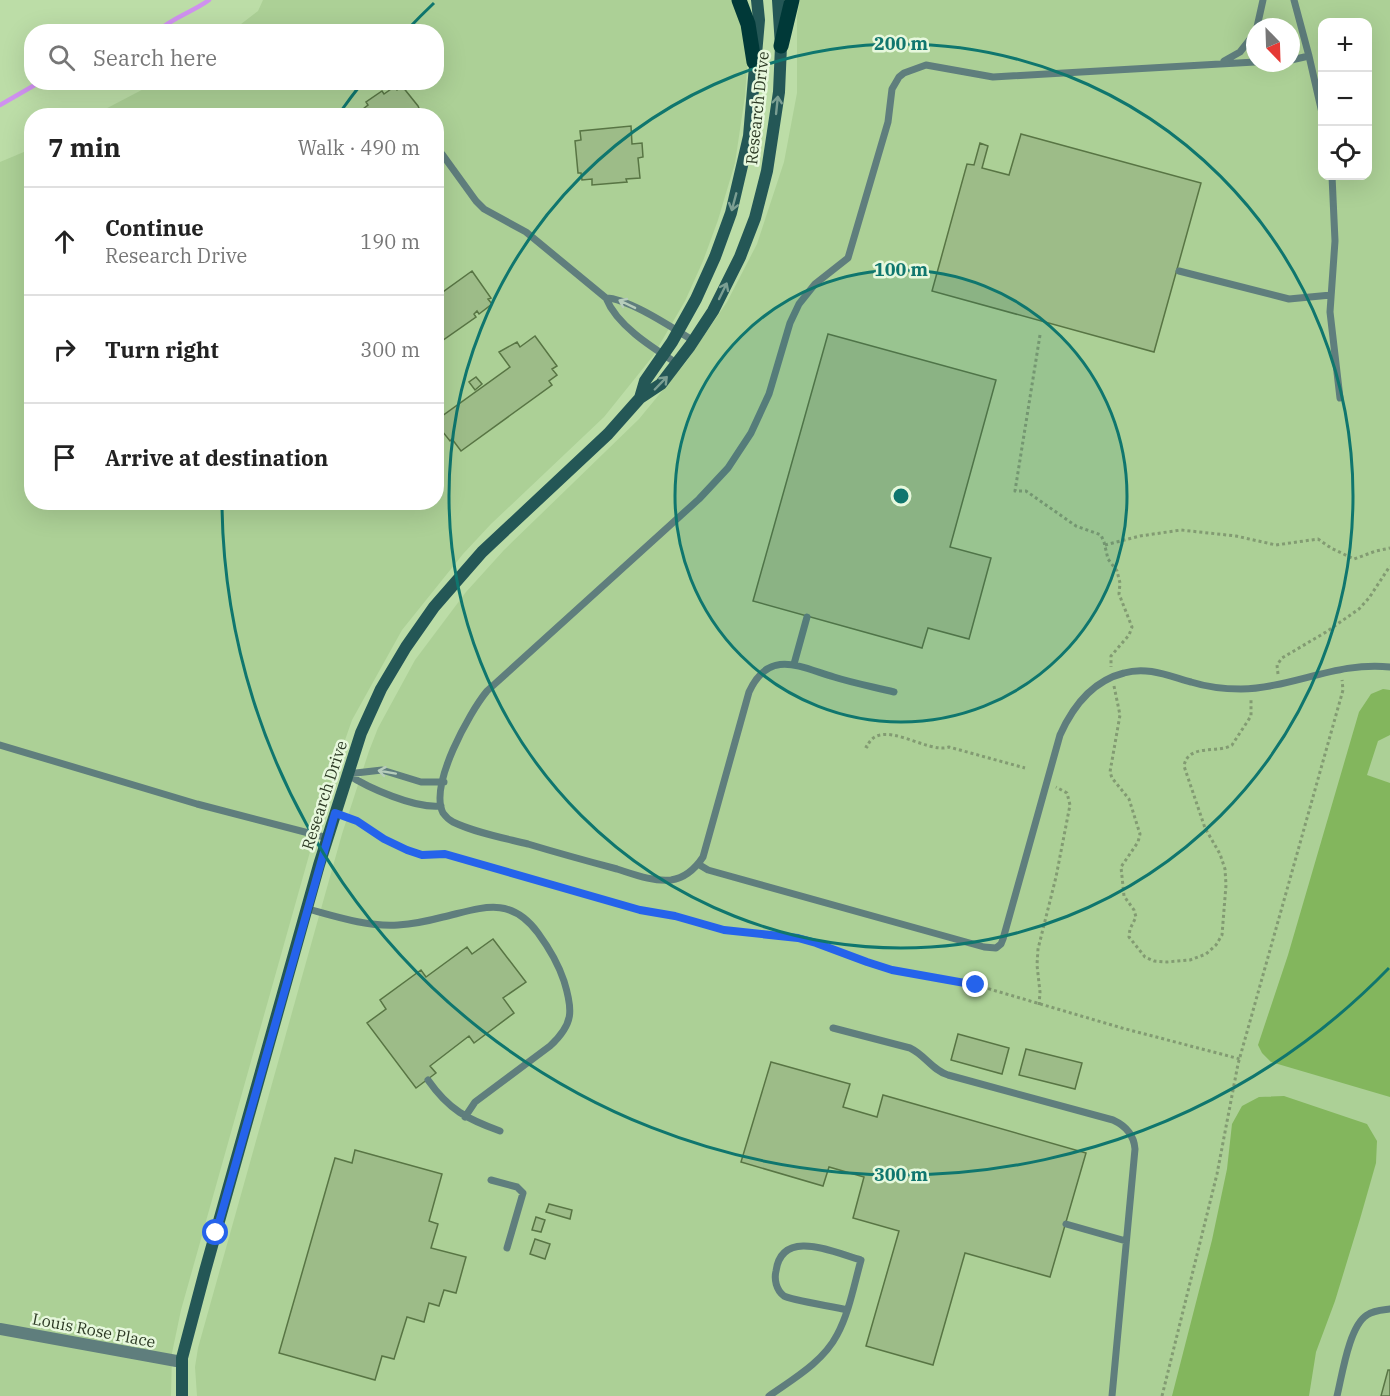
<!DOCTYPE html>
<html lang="en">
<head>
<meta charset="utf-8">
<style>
  :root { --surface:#fff; --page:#f6f6f6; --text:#222; --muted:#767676; --line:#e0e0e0 }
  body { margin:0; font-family:"IBM Plex Serif",serif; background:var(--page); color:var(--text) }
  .controls { position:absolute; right:18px; top:18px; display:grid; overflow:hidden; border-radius:12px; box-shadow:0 6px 24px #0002 }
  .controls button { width:54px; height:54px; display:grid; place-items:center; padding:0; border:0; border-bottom:2px solid var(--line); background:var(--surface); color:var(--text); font:30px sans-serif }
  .compass { position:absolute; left:1246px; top:18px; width:54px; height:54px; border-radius:50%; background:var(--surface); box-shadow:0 6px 24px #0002; rotate:157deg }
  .stop { position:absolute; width:18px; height:18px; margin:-14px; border:4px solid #2563eb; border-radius:50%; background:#fff }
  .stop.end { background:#2563eb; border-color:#fff; box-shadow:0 2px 6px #0008 }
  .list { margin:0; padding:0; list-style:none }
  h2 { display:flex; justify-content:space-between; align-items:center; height:78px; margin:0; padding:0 24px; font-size:26px }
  h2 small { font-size:20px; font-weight:400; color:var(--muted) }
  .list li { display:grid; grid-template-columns:39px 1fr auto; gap:18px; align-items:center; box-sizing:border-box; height:108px; padding:0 24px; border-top:2px solid var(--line) }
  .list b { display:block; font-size:22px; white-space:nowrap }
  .list p { margin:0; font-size:20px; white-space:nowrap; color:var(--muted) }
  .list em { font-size:20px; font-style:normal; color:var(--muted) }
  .icon { flex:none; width:33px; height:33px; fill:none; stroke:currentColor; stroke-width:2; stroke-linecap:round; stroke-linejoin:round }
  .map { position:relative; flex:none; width:1390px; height:1396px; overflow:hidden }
  .search { position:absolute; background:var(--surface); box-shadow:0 6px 24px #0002; left:24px; top:24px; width:420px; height:66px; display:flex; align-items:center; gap:15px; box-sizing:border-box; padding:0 21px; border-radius:24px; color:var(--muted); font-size:22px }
  .panel { position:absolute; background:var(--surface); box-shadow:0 6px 24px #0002; left:24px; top:108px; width:420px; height:402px; border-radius:24px }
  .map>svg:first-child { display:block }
  .built { fill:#acd096; fill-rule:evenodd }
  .green { fill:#83b65d }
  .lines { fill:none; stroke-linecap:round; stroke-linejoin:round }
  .stream { stroke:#cf91ef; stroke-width:4.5 }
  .building { fill:#9dbc88; stroke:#587544; stroke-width:1.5 }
  .path { stroke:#829b72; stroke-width:3; stroke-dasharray:3 3; stroke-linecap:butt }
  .lane { stroke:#5f7e7d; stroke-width:7 }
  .street { stroke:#5f7e7d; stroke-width:12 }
  .secondary { stroke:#245756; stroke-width:12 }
  .primary { stroke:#003938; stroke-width:15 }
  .oneway { stroke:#7c9f93 }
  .oneway2 { stroke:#b7cdbb }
  .route { stroke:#2563eb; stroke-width:8 }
  .ring { fill:none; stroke:#0f766e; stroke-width:3 }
  .labels { text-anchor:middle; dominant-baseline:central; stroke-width:5; stroke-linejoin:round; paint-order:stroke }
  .street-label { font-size:16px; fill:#2d3a25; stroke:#e7f8dd }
  .centre { fill:#0f766e; stroke:#e7f8dd; stroke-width:3 }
  .ring-label { font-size:18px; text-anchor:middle; font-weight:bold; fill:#0f766e; stroke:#e7f8dd; stroke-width:5; stroke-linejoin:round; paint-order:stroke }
</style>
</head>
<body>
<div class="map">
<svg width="1390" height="1396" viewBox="0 0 1390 1396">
  <rect width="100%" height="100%" fill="#bcdda7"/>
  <path class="built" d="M263,0H732L742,19L748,56L745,96L735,163L718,220L703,261L685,301L653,356L604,417L491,524L463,554L402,630L352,720L326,795L181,1310L172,1353L171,1396H0V162L31,149L32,502H436V116L94,115L155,83L436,82V32L232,31L258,11Z
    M800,0H1390V1396H197L195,1367L198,1348L342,834L369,751L378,728L415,660L466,592L504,550L639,419L686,362L727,302L757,244L784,162L797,93V16ZM1322,22H1368V176H1322ZM1255,27H1291V63H1255Z"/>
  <path class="green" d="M1383,689L1390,690V735L1378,741L1367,775L1390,783V1097L1271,1062L1262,1053L1258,1045L1288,955L1359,712L1371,694Z
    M1284,1096L1367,1124L1377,1141L1376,1163L1360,1219L1335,1301L1316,1352L1309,1396H1172L1212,1240L1227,1169L1232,1124L1242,1106L1259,1097Z"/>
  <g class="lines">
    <path class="stream" d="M157,32C171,18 193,12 209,0
      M0,105L40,82"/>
  </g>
  <path class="building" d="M402,86L418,106L421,113L418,116H354L368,105L366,102L382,91L384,94L394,87L397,90Z
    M631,126L632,144L642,143L643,157L638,158L640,178L626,179L627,182L592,185V179L582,180L581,173H578L575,141L581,140L580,131Z
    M1021,134L1201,183L1154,352L932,291L967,164L974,165L980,143L988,146L982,168L1009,175Z
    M472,271L491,298L488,299L492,304L479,314L477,311L474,314L476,317L436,345V297Z
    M828,334L996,380L950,547L991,558L969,639L928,628L922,648L753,601Z
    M535,336L557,366L552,369L557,375L549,381L552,385L461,451L452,439L450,441L438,426L441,424L438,419L510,367L499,352L517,342L520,347Z
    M476,377L482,384L475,390L469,382Z
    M493,939L526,982L503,998L514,1013L474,1043L469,1036L430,1066L436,1073L416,1088L367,1023L386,1009L380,1000L421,970L426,977L467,947L472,954Z
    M958,1034L1009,1048L1002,1074L951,1060Z
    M1026,1049L1082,1063L1075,1089L1019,1075Z
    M771,1062L850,1084L843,1107L877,1117L883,1095L1086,1153L1050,1277L965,1253L933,1365L866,1346L899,1231L853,1218L864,1177L829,1167L823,1186L741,1162Z
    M355,1150L442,1174L429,1221L438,1224L431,1248L466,1257L456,1293L444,1290L439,1306L429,1303L424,1322L407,1317L394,1359L382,1356L375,1380L279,1353L335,1158L352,1163Z
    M549,1204L572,1210L570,1219L546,1212Z
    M536,1217L545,1220L541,1232L532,1230Z
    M535,1239L550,1244L545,1259L530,1254Z
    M1388,1370H1390V1396H1381Z"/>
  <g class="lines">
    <path class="path" d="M1040,335L1015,491H1026L1076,526L1101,535L1104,542L1108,559L1117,571L1120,583L1119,594L1132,627L1129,635L1111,656V667
      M1105,545L1140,536L1181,530L1236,536L1276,545L1318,539L1331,548L1354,559L1376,551L1390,548
      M1278,674L1277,665L1282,658L1326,632L1359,609L1369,598L1390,566
      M1114,686L1120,715L1110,772L1112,778L1129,799L1140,834L1138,842L1121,867L1124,896L1134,910L1136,917L1130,929L1129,937L1145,957L1154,961L1167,962L1190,960L1206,954L1216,945L1222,935L1226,885L1225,869L1220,854L1205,828L1184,766C1188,743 1218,754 1232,745L1251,716V699
      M865,746L867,747C879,715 928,755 949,747L1025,768
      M349,818L407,850L422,854H445L640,910L675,916L724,930L798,938L816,943L892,970L969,983L1122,1028L1240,1059
      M1039,1005L1040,992L1037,965L1038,949L1056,877L1070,805L1067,793L1056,787
      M1162,1396L1217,1174L1238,1064L1343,690L1342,680"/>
    <path class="lane" d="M1294,0L1309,56
      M1257,27L1263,0
      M1291,60L1309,56L1322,113
      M1224,61L1240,52L1255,33
      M442,154L476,201L484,209L526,232L606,298
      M1332,176L1335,241L1330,312L1340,398
      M1179,271L1289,299L1331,295
      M678,364C653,348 617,326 606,298C628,298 674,329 694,341
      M794,664L807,617
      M894,692C874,687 853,683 834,677C800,667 769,648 749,692L703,857C695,869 685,878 671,880C653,882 633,874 617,869C587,861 558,853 528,844C504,838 476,833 453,822C449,820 446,817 443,813C429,785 469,713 487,691L699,499L728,468L751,433L769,394L790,323L799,304L815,284L848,258L888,122L892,89L899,77L904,73L926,65L993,77L1255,62
      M0,745L197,804L328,838
      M441,806C416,809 368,788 347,774L382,770L421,782H444
      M698,864L708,870L984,947L996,948L1001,944L1003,939L1060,735C1073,706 1092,681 1124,673C1147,666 1169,676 1191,682C1207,687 1224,689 1241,689C1292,688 1338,661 1390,667
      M308,909C337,917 368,927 398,925C413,924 428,921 443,917C482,908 510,895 538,933C549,948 558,963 564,981C573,1010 574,1024 550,1046L475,1102L465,1117
      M833,1028L910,1048C925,1055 932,1070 948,1075L1113,1120C1126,1126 1134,1135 1135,1149L1112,1396
      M428,1080C449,1110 467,1119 500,1131
      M491,1180L517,1187L523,1193L507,1248
      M1066,1224L1126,1241
      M769,1396C793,1379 823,1362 837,1335C849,1313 854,1285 861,1260C835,1253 782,1227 776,1271C774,1279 776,1290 784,1296C790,1300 836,1307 847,1310
      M1337,1396C1342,1376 1349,1326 1367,1315C1374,1310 1382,1310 1390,1309"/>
    <path class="street" d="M0,1329L182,1362"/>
    <path class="secondary" d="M640,398L645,381L672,342L696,299L715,257L731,213L749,136L759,20L757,0
      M182,1396V1358L205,1271L319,865L361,733L381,689L406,647L434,607L482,552L608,434L640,398L661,384L690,346L713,311L740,257L755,218L767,171L779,92L781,46L778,0"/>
    <path class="primary" d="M739,0L748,24L754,62
      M781,46L792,0"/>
  </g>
  <defs><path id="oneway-shaft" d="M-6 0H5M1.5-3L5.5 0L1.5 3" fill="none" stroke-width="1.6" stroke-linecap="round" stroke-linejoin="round" transform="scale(1.5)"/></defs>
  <g class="oneway">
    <use href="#oneway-shaft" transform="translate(777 105) rotate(-84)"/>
    <use href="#oneway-shaft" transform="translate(734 202) rotate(105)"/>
    <use href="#oneway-shaft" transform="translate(723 291) rotate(-64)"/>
    <use href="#oneway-shaft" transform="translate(661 383) rotate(-46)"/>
  </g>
  <g class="oneway2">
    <use href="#oneway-shaft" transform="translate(627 304) rotate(-154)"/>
    <use href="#oneway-shaft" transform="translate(387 772) rotate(-170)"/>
  </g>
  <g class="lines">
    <path class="route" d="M216,1233L335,813L357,821L384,839L407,850L422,855L445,854L640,910L675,916L724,930L798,938L816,943L867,962L892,970L976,985"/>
  </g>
  <circle cx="901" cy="496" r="226" fill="#0f766e" fill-opacity=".12"/>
  <g class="ring">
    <circle cx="901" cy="496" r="226"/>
    <circle cx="901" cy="496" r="452"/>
    <path d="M1389 968A679 679 0 0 1 222 508M341 111A679 679 0 0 1 362 83M408 29A679 679 0 0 1 434 3"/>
  </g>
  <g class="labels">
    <g class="street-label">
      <text transform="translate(757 108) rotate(-84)">Research Drive</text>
      <text transform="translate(324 795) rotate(-72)">Research Drive</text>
      <text transform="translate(94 1330) rotate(11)">Louis Rose Place</text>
    </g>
  </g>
  <circle cx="901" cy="496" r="9" class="centre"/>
  <g class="ring-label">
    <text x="901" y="50">200 m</text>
    <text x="901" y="276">100 m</text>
    <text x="901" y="1181">300 m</text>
  </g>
</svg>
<div class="controls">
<button>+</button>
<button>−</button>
<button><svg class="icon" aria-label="locate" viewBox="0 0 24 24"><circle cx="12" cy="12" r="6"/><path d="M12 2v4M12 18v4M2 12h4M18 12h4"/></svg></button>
</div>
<svg class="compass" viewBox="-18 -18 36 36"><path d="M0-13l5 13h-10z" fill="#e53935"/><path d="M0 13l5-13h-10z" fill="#767676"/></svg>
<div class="stop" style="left:216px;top:1233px"></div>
<div class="stop end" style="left:976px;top:985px"></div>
<div class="search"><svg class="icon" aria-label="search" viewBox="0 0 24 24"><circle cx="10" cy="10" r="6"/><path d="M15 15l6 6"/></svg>Search here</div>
<section class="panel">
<h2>7 min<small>Walk · 490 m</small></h2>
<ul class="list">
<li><svg class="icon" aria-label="ahead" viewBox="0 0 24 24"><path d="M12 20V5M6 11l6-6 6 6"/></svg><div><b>Continue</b><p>Research Drive</p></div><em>190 m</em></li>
<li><svg class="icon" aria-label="right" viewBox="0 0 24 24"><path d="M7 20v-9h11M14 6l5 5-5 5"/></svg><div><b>Turn right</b></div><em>300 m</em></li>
<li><svg class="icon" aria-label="arrive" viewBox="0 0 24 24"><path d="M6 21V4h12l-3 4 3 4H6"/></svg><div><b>Arrive at destination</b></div></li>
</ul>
</section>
</div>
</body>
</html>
